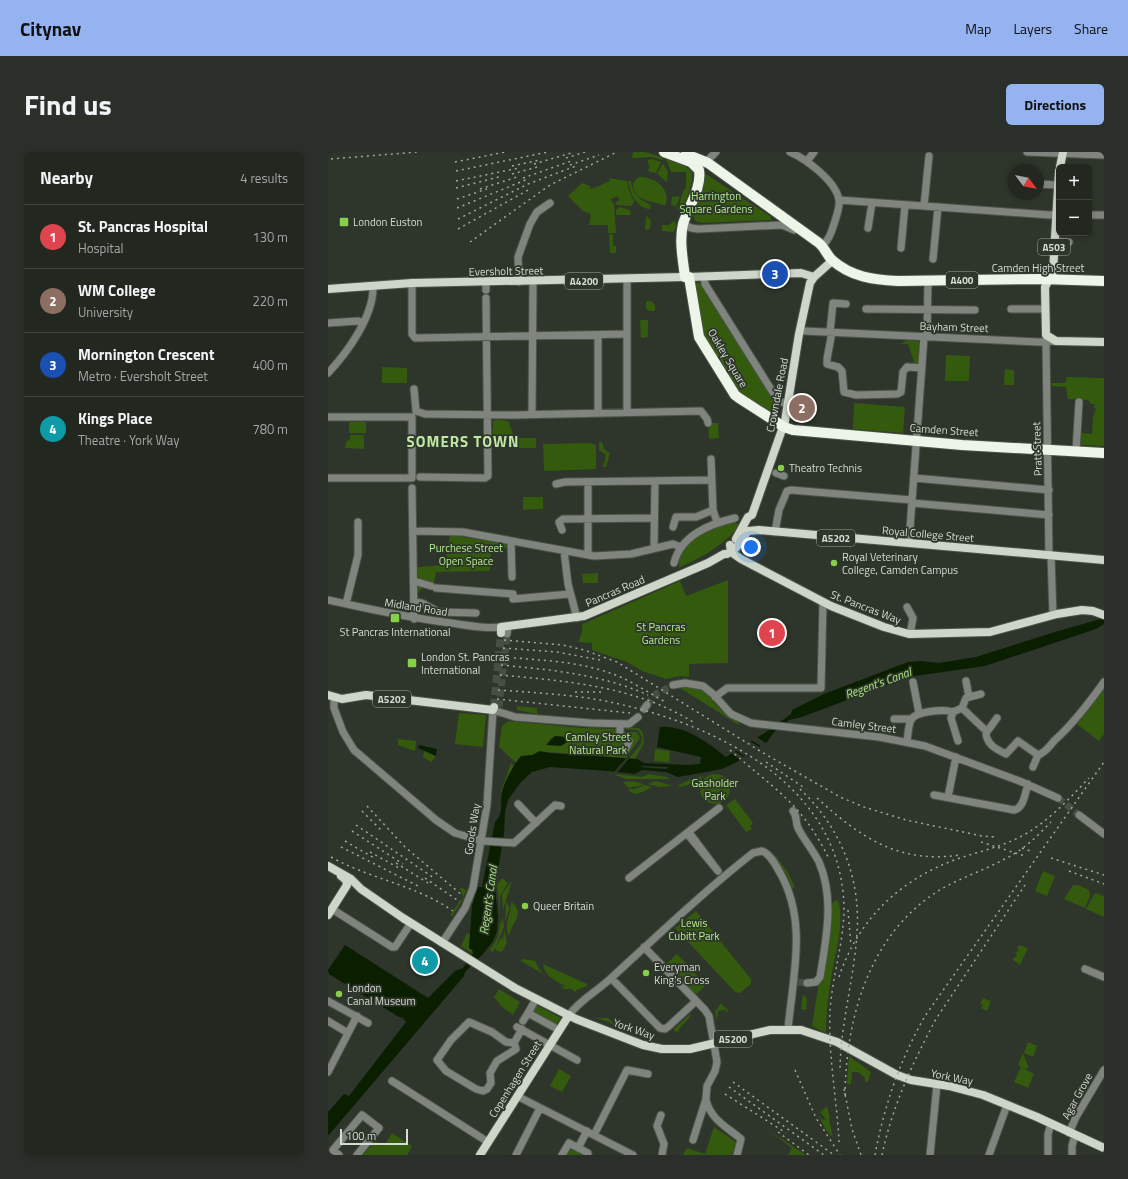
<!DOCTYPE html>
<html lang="en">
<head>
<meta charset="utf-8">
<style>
  :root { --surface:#222820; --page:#2a3029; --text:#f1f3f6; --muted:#a2a6a5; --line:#3f443e; --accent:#95b2f1 }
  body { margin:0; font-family:"Titillium Web",sans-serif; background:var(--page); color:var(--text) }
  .controls { position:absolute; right:12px; top:12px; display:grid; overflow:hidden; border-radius:6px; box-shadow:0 2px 6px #0003 }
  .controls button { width:36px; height:36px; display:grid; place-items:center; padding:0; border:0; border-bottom:1px solid var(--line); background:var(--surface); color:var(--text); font:20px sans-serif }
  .compass { position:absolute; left:680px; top:12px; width:36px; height:36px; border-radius:50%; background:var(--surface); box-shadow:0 2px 6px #0003; rotate:122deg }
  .scale { position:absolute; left:12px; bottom:10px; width:68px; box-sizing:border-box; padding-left:4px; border:2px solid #d6dbd3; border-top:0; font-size:11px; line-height:14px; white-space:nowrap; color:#d6dbd3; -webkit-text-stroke:3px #2e352a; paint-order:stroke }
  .you { position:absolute; left:423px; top:395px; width:14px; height:14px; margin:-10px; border:3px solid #fff; border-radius:50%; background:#1a73e8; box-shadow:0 0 0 6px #1a73e833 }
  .badge { display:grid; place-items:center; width:26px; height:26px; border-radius:50%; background:var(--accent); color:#fff; font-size:13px; font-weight:700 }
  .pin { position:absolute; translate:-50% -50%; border:2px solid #fff; box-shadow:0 1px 4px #0006 }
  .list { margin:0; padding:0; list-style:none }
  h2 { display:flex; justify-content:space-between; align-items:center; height:52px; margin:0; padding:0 16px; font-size:17px }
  h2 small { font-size:13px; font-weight:400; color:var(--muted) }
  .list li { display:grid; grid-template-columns:26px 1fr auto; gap:12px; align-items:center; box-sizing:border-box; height:64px; padding:0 16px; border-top:1px solid var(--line) }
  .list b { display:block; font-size:15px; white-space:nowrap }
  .list p { margin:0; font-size:13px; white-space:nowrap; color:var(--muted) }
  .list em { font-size:13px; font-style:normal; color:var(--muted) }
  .map { position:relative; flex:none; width:776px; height:1003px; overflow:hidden; border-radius:6px }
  header { display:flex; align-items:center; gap:24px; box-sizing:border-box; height:56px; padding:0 20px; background:var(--accent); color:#111 }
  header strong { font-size:19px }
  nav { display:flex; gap:22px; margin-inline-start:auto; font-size:14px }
  .intro { display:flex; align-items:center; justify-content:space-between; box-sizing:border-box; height:96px; padding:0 24px }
  h1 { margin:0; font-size:28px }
  .button { padding:10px 18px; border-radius:6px; background:var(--accent); color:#111; font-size:14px; font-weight:700 }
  main { display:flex; gap:24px; padding:0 24px }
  aside { flex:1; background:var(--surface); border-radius:6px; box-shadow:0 2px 6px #0003 }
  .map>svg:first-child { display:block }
  .green { fill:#345a0e; fill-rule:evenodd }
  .water { fill:#0a1e00; fill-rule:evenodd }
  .pier { fill:#2e352a }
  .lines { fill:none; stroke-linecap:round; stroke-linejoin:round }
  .minor-tunnel { stroke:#474e43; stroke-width:7; stroke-dasharray:7 3.5; stroke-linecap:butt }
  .major-tunnel { stroke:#474e43; stroke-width:8; stroke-dasharray:8 4; stroke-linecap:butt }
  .minor-casing { stroke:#4c5348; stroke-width:9 }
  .major-casing { stroke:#4c5348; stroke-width:10 }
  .highway-casing { stroke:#4c5348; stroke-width:12 }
  .minor { stroke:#80847e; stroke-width:7 }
  .major { stroke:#ced5c9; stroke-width:8 }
  .highway { stroke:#ecf5e7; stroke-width:10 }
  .rail { stroke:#a2a79f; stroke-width:1.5; stroke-dasharray:2 4; stroke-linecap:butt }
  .poi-dot { fill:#87cf4b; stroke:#2e352a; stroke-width:1.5 }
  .labels { text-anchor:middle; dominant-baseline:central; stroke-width:3.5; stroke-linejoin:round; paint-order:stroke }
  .shield { fill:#2e352a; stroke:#a4a9a0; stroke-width:1 }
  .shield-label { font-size:10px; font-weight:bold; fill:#d6dbd3 }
  .park-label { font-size:11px; fill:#b3ee8a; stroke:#2e352a }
  .poi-label { font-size:11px; fill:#d6dbd3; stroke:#2e352a; text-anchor:start }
  .street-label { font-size:11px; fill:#d6dbd3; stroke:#2e352a }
  .water-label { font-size:12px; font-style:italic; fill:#a8e37f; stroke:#2e352a }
  .district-label { font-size:15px; font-weight:bold; letter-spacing:1px; fill:#bee8a3; stroke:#2e352a }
</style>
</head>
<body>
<header>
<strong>Citynav</strong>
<nav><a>Map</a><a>Layers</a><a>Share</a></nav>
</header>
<div class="intro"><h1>Find us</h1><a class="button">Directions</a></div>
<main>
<aside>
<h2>Nearby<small>4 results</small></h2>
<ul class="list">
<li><span class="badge" style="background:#e0444e">1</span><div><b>St. Pancras Hospital</b><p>Hospital</p></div><em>130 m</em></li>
<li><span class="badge" style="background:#8d6e63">2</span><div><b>WM College</b><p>University</p></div><em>220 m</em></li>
<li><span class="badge" style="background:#1a4fb4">3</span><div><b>Mornington Crescent</b><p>Metro · Eversholt Street</p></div><em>400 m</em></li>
<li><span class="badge" style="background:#0f9aa8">4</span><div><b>Kings Place</b><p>Theatre · York Way</p></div><em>780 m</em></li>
</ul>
</aside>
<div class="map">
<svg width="776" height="1003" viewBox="0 0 776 1003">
  <rect width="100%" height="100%" fill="#2e352a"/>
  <path class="green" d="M305,0H317L335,6L334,8L324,5L304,6Z
    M325,7L333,10L328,21L322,20L320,18L322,14L320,12V8Z
    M338,7C345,10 358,13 363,19C368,27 356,52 353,61L349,56C354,49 352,42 358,36V20H343Z
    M335,11L340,20L339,30L329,22Z
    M378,22L439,62L443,65V68L374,71L367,69L365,63L366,57Z
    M312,25C328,25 344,38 337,54C325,48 306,51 305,32L308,27Z
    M281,26L299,29L301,38L306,50L304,54L289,53L287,51L291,48L290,44L283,47L286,53L288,81H280V73H261L263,62L255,59L240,44L254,31L262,34L263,37L282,29Z
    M300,29H303C304,42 312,48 323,53L322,57C308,56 302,41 300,29Z
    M352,44L348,55L343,52L344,45Z
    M292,55L302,58L303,63H288V58Z
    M318,64L323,68L322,77L317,78Z
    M347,68L348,74L346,80L334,79V73H341Z
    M285,82V94H288V101H282L281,83Z
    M368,131H372L449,254L444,262L410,241L374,182Z
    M318,149H323L327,153V159H321L318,157Z
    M312,168H320V185L313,186Z
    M580,188L590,189L591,191L590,211L587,213H578L586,210L580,192H572Z
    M618,203L642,204L641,229H617Z
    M54,215L79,216V231H54Z
    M677,217L686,218V233H676Z
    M739,225L776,226V294L753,293V281L764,282L765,265L768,257L766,256L767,252H763L760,248L740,247L738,235L724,234L723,231H737Z
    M526,251L577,255L575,281L525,277Z
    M170,267L181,270L185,283L183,286L168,293L164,289L165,269Z
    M21,270H38V281H21Z
    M380,271H390L391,286L381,287Z
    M22,283H36V297L17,296L18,290L22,287Z
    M191,286H208V296H191Z
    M271,290H274L276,297L282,301L278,315H275L278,303L271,298Z
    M262,291L268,293V317L216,319L215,292Z
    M195,345H215V357L195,358Z
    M406,370L411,373C396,395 374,404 351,416C348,388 385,375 406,370Z
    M122,383L179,392V396L163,398L162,419L108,420L106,432C98,434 93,435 89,443L90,415L117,413Z
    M270,421V431H255L254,422Z
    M400,428V511L361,512V525L352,524L338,527L314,519L299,510L264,498V491L250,490L254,481V472L257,471L352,429L358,444Z
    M360,534L376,539L393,558L411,571V573L352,536Z
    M776,538V582L771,589L749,572Z
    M189,554L209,556V562L189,558Z
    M131,561L158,563L155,595L127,592Z
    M180,569L254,576L294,577L295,580H309L312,586L298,606L219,600L190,607L189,611L185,608L171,595L174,574ZM230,584L236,585L239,589C233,594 226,593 219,592L223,586Z
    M298,576H311L315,581L316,591L307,607L301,606L313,592L314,585L310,578L297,577Z
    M70,587L88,589L87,599L70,593Z
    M327,597L342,599L341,610L326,609Z
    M96,599L108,604L103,610L95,605Z
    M183,611L186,614L174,641L173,640Z
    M372 637a15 15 0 1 1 30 0a15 15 0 1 1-30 0Z
    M288,622L313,625L321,622L339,625L342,627H299L287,623Z
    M375,624L370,631C362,630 356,636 349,634L363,627Z
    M305,629L315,632V633L301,636L295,630Z
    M328,629L345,634L332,635L319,632Z
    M317,633L324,635C316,639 306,647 300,637H306Z
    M407,647L425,671L422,674L424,677L418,680L398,653Z
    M448,704L460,721L467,735L464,736L459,723L446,706Z
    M715,719L727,724L719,744L707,739Z
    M174,726L180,731L172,744V759L169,733Z
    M184,729L175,758L174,742Z
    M745,733H750L761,738L762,744L757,756L736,747Z
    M133,735L138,738C135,748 130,756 124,764L122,763L135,745L132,736Z
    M767,741L776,744V765L758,757Z
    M510,748C516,771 509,793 505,816C501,837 498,859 498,881L484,874L503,754L506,749Z
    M178,749L182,756L177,770Z
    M183,749C198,763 184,769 181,784C175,771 184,762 183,749Z
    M368,759L423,827V832L412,841L407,840L347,776Z
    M175,766L176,775L168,794L174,785L175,789L176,777L179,790L174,800L169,799L167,796L165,800L162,798L170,785L172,772Z
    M139,781L142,782L141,796L145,798V802L133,794Z
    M691,793L700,796L692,813L684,807L689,804L687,800L691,799L689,795Z
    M349,802L378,833L366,844L337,813Z
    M195,807L207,809L211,817L217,823L193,809Z
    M215,812L259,832V834L248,838L249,841L243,837H236L232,834L239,835C228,829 217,825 215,812Z
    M171,837L192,850L185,863L173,854L166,845Z
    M475,842L479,847L478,858L473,857Z
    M655,846L663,849L659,859L653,856L655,853L652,852Z
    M393,851L401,860H398L396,857V858L390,859L389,869L387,860Z
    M208,853L233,866L228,874L204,861Z
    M362,862V865L351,877V879L347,880L346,877Z
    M267,866H280L291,877L281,870Z
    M700,890L709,894L705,905L696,901Z
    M695,901L700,914L699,917L693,915L706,922L700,936L686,930L693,915L690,913Z
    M521,904L543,920L540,930H537V926L530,920H524L523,932H519Z
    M231,917L243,924L234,940L222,934Z
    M499,954L502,966L501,967L505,986L498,978L490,962L495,968L498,967L492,960Z
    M386,975L408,990L404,1003H355L359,996L377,1002Z
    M440,978L478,1003H460L464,996Z
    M64,981L84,994L79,1003H35L47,989L56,994Z
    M242,995L257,1003H238Z"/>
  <path class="water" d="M776,466V472L768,477L657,514L580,525L474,565L461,568L447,579L439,590L409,610L394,617L350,625L338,620L314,618L307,622L281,619L222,615L204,620L193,630L180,648L177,660L176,682L167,736L170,764L169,779L165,789L155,802L137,820L136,824L0,984V960L16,942L21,944L78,870L75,866L71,865L1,822L0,818L17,793L100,846L127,819L135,816L145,801L144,798L141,796L144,754L149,735H154L167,670C176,662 172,651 174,640C177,628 185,614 193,604L204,603L212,599L221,601L309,607L316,611L359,613L372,612L373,605L329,595L332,575C357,573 380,591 398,605L441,578L463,562L464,558L496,542L580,510L593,509L611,511L648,505L727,480ZM315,614L339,615L340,616L338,617L311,615Z
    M227,584L237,585L239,590L233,594L218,593Z
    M91,593L109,597L108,604L90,596Z"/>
  <path class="pier" d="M427,584L438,591L439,592L434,595L422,587Z
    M420,588L433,596L419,606L406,597Z
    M405,598L417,606H418L414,609L402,600Z
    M300,604H303L288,622L285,621Z"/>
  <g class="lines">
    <path class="minor-tunnel" d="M319,553L328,542L345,533
      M171,555L179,482
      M730,646L751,663
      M470,830L479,831"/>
    <path class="major-tunnel" d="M166,555L173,481"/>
    <g class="minor-casing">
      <path id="minor" d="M462,0C478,7 508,29 511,48C512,56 508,65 506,72C503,81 501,88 494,94
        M699,0L776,3
        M479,9L486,0
        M378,10L388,0
        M710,32L730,33
        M511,48L722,63L731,62
        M596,54L601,4
        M761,63H776
        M355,72L363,76L370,77L454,73L466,78
        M540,76L544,51
        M726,90H741
        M573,96L577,53
        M605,107L610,55
        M376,124L377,132L451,250L460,251
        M299,128V260
        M158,130V138
        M191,130L190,105L202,72L209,60L222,51
        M84,131V182L87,186L299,182
        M538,157L647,158
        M683,157H717
        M0,171L30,169L35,171
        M476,179L711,190L728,189
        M502,180L505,151L518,152
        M504,180L499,207V212L510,215L514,219L516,240L528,243L569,242L573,240L575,220L579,215L594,216
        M599,185L600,129
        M718,190L721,404
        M0,221C19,201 46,164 45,134
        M86,237L88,259
        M88,259L97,262L185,263L373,259L379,267L380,271
        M270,261V183
        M204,262L205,130
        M0,265H84
        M748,299L751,250
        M383,307L385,358L389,370
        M448,321L456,324
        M92,325L157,326L160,324L158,146
        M0,326H84V265
        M586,326L721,338
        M260,330V403
        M228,332L237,330L383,328
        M84,336L86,467
        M584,351L721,363
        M345,375L348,365H368L385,358
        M234,378L231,370L235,367L326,366
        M86,379L135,380L266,404L303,402L345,392L353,395
        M447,380L451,358L459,339L463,338L584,348
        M183,389L184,425
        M581,390L596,185
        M326,396L327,329
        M236,399L240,432L249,466
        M723,404L725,463
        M346,411C353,383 382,372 407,366
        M86,429L103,434
        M108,436L185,442
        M185,447L242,442
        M0,448C44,458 86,467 130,472C144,474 159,477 173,475
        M86,450L94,451L111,460L148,461
        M18,452L30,403V370
        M579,455L585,466L582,482
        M179,482L180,474
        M638,529L641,545
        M585,530L591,561
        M345,533L357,531L375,534L385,542L403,562L423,571L551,585L597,594L694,630L730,646
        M387,545L399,536H493L495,450
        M6,546V556L15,580L26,598L108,668L127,681L151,688
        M634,556L655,576
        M316,557L319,553
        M669,566L658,581C659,593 668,597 678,602L690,589L710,603
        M566,567H583
        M292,572V583L301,589L298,596
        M630,589L623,566L625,560L634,556L638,546L653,542
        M579,590C580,583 580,574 583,568C587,559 616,557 625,560
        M705,615L710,603C719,600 721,594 727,588C746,571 761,551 776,530
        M606,643L686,658C696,656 697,641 700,632
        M620,645L628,605
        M190,652L208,671
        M465,659C470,665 467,670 470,676C476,688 485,698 491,710C507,747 498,787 492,825L488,830L479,831
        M751,663L776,682
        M360,681L363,683L390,719L361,684Z
        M156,689L186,691L227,653L233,654
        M301,726L391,656
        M4,757L64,795H67L83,771
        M114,791L137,756L145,736L159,653L165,558L187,565L263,571L301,572L310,565
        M316,795L377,858L381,864L389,910L387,919L379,934L378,947L365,988
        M757,817L776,825
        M283,826L332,876L337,877L341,874L368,849
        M208,847L200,861L231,878
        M0,849L40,871
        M241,863C252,848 268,840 282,827C329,784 375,740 425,701L434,699C442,702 447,712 451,719C480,768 465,823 460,877
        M0,869L20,881
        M195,869L200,861
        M141,870L164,880L178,890L186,891L188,897L169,909L162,921L163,931L159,937L155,939L148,937L118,919L109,908L123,888Z
        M189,875L249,908
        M186,891L194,877
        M0,920L29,864
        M64,929L160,990
        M189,944L305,1003
        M378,948C383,968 399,975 413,987L409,1003
        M333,963L329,974L336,992L334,1003
        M741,981L748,965L776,918
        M266,983L299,918L320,922
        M250,996L259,979
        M11,1003L5,998L34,963L51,976L29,1003
        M188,1003L212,956
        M234,1003L241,991L260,1001V1003
        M602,1003L609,932
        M661,1003L679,953
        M720,1003V982L723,972
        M744,1003V994L747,983"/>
    </g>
    <g class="major-casing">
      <path id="major" d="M732,15L735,0
        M731,19L725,120L717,135L718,183L728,189L776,190
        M361,125L473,121L486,125
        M0,137L84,131L357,125
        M420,379L431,378L776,408
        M408,387L420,365L424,363L457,269L471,182L482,131L486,125L505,108
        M402,393L403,400L413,407L503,454L556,475L581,482L662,480L729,462L754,458L765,459L776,463
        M173,481V475L256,464L380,411L396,402H399L408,396L420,379
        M0,543L14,547L38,543L165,558L166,555
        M0,714L23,727L33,737L75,766L187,836L248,867L315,893L334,897H362L442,878H473L509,890L569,923L583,928L621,934L655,943L709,965L776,996
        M0,763L19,733L18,728L13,724
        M152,1003L241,863"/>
    </g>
    <g class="highway-casing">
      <path id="highway" d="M336,0L363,10L371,18C374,36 360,55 355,72C351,89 355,108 357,125H361L371,185L407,243L411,246L456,275L465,278L634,293L776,301
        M358,2L380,11L491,91C497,96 498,102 504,108C523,125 546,128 570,129L714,127L776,129"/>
    </g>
    <use href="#minor" class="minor"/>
    <use href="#major" class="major"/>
    <use href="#highway" class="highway"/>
    <path class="rail" d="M238,6L257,0
      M3,7L89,0
      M127,10L177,0
      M206,12L243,1
      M242,13L271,3
      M184,14L212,8
      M128,19L220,0
      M184,22L213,14
      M195,26L246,8
      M128,29L191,16
      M128,36L171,25
      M152,37L192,24
      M129,47L159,37
      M129,56L200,27
      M130,67L200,32L248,14
      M130,77L202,37
      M142,90L222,33L289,0
      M176,488L235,493L256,498L289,510L432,599L512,645L536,655L578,668L654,684L669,685
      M175,496L229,500L272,508
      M174,505C211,508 250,509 285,522C304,529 321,541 339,551
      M173,513C223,518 273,522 320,543
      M172,523C238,529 307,534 365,570
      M170,538C200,540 230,542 260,546C365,563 502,619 515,740C520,781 504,820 502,860C500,904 509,947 511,990
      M247,540H275
      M169,547L302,561
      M402,598C445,636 475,652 501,707
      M438,610L478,637
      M472,637C512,675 533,725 529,781C526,828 512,873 512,920
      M489,646C532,685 570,712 632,703
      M39,654L77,695L135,744
      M34,659L55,680
      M28,673L106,726
      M24,679L75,712
      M17,689L46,706
      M653,690L697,704
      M13,695L90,734
      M694,696L705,700
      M42,700L71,716
      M3,705C42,727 88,733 125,759
      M723,706L776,723
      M68,711L100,731
      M741,719L776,732
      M97,726L132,750
      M520,758L523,794
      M511,825C530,767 573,727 629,707C650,700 672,695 692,685C719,671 740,648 761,626
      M467,918L488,966L512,1003
      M405,930L506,1003
      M401,935L496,1003
      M516,937L524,977L533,1003
      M397,942L458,981
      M517,943C518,864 542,779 615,736C637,724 662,716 684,703C699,695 711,682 723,670
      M450,980L481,1003
      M547,1003C556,954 572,908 597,864L776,610
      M554,1003C564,955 585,910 608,867L697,733"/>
  </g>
  <g class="poi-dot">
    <rect x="11" y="65" width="10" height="10" rx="2"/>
    <circle cx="453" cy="316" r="4"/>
    <circle cx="506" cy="411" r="4"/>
    <rect x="62" y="461" width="10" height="10" rx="2"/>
    <rect x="79" y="506" width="10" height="10" rx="2"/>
    <circle cx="197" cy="754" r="4"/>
    <circle cx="318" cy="821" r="4"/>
    <circle cx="11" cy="842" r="4"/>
  </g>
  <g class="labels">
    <g class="shield">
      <rect x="710" y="87" width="32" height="16" rx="3"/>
      <rect x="618" y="120" width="32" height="16" rx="3"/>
      <rect x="237" y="121" width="38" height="16" rx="3"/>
      <rect x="489" y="378" width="38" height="16" rx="3"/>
      <rect x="45" y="539" width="38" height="16" rx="3"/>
      <rect x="386" y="879" width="38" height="16" rx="3"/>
    </g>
    <g class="shield-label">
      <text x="726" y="95">A503</text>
      <text x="634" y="128">A400</text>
      <text x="256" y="129">A4200</text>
      <text x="508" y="386">A5202</text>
      <text x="64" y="547">A5202</text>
      <text x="405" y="887">A5200</text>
    </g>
    <g class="park-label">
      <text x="388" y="44">Harrington<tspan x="388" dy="13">Square Gardens</tspan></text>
      <text x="138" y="396">Purchese Street<tspan x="138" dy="13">Open Space</tspan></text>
      <text x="333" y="475">St Pancras<tspan x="333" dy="13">Gardens</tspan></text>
      <text x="270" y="585">Camley Street<tspan x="270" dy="13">Natural Park</tspan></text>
      <text x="387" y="631">Gasholder<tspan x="387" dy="13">Park</tspan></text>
      <text x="366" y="771">Lewis<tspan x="366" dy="13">Cubitt Park</tspan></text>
    </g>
    <g class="poi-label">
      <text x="25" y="70">London Euston</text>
      <text x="461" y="316">Theatro Technis</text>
      <text x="514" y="405">Royal Veterinary<tspan x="514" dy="13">College, Camden Campus</tspan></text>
      <text x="67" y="480" text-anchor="middle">St Pancras International</text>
      <text x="93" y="505">London St. Pancras<tspan x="93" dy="13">International</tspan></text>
      <text x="205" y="754">Queer Britain</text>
      <text x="326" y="815">Everyman<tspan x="326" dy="13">King's Cross</tspan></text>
      <text x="19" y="836">London<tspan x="19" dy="13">Canal Museum</tspan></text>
    </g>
    <g class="street-label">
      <text x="710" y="116">Camden High Street</text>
      <text transform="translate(178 119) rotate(-1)">Eversholt Street</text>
      <text transform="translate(626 175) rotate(2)">Bayham Street</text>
      <text transform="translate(400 206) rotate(59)">Oakley Square</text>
      <text transform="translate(449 243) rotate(-79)">Crowndale Road</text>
      <text transform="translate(616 278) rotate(4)">Camden Street</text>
      <text transform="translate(709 297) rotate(-92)">Pratt Street</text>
      <text transform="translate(600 382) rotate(5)">Royal College Street</text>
      <text transform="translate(287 439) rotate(-23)">Pancras Road</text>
      <text transform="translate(88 455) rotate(9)">Midland Road</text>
      <text transform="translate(538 455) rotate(21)">St. Pancras Way</text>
      <text transform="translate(536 573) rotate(7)">Camley Street</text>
      <text transform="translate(144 677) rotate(-81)">Goods Way</text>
      <text transform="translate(306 877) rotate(19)">York Way</text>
      <text transform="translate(624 925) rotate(11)">York Way</text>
      <text transform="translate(187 927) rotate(-58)">Copenhagen Street</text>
      <text transform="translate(749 944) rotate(-61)">Agar Grove</text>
    </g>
    <g class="water-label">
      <text transform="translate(550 531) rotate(-20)">Regent's Canal</text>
      <text transform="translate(160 748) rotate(-82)">Regent's Canal</text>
    </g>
    <g class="district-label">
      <text x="135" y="289">SOMERS TOWN</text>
    </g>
  </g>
</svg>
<div class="controls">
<button>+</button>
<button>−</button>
</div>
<svg class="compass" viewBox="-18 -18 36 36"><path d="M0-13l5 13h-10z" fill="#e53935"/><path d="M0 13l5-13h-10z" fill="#a2a6a5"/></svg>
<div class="scale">100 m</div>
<div class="you"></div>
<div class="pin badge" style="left:444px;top:481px;background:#e0444e">1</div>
<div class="pin badge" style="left:474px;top:256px;background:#8d6e63">2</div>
<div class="pin badge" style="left:447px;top:122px;background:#1a4fb4">3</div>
<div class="pin badge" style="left:97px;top:809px;background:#0f9aa8">4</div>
</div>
</main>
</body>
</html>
